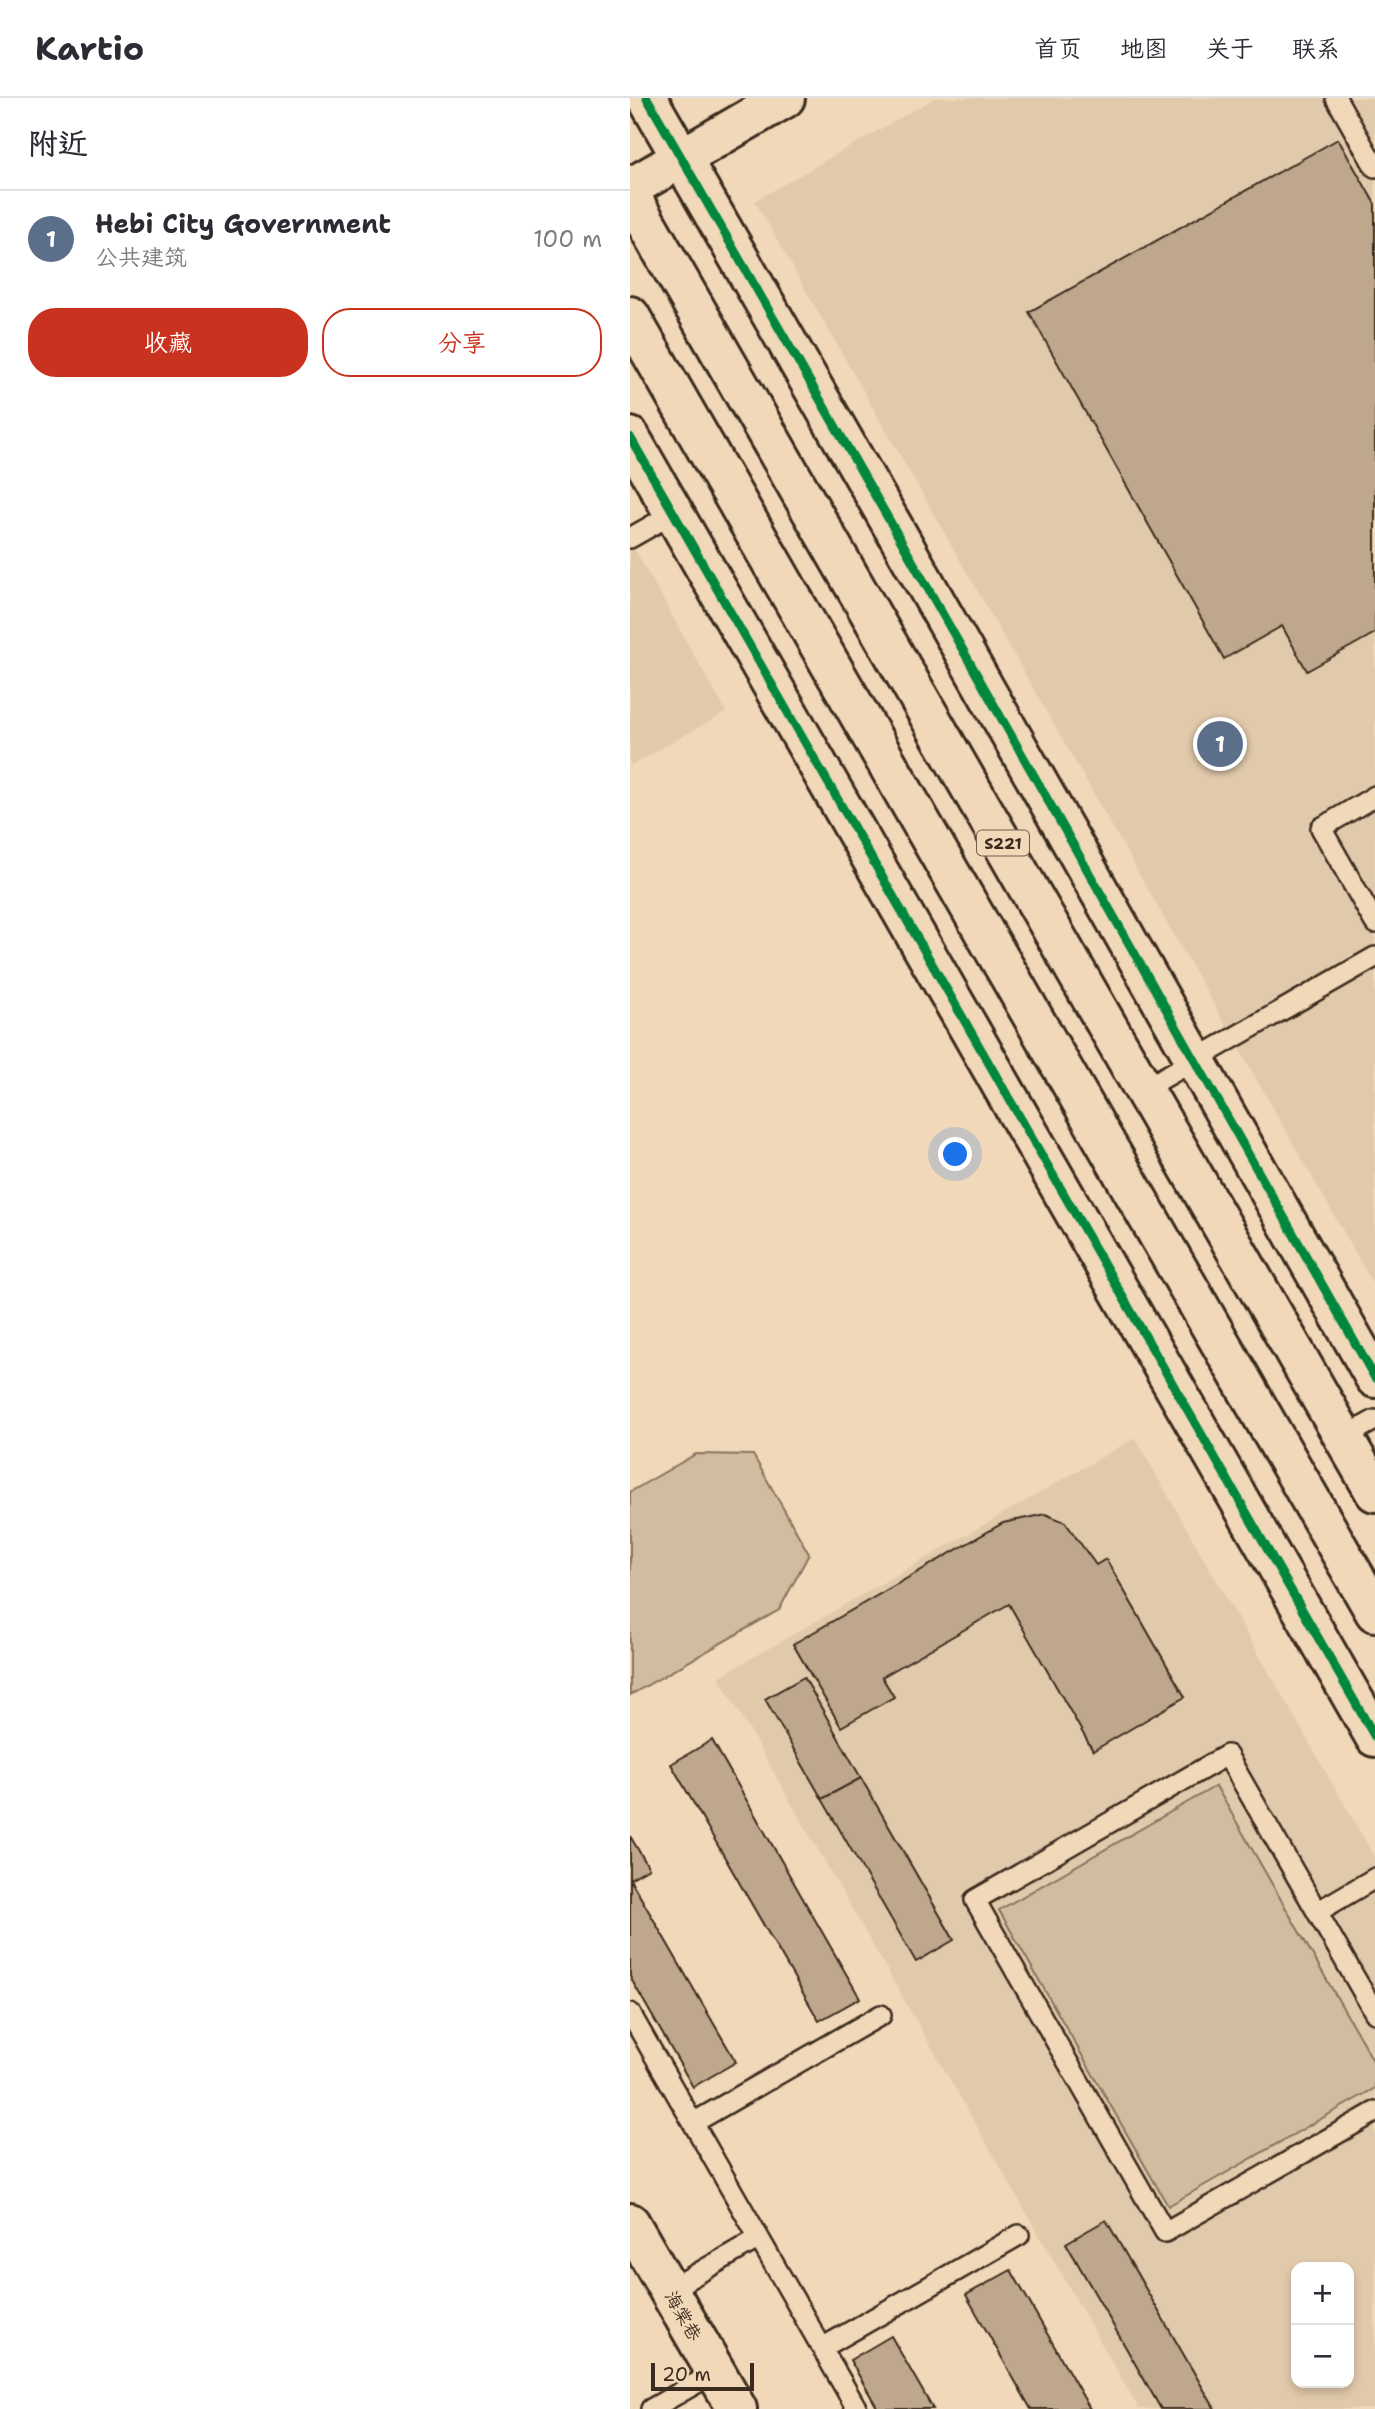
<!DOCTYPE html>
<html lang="zh">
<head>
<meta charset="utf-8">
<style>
  :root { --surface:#fff; --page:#f2f2f3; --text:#2b2b33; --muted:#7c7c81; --line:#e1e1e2; --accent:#c8321e }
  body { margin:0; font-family:"Shantell Sans","LXGW WenKai TC",sans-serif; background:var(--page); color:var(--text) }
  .controls { position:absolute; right:21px; bottom:21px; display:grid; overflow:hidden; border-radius:14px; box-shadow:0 4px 10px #0003 }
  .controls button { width:63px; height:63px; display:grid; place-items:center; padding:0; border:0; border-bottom:2px solid var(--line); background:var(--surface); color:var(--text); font:35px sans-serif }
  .scale { position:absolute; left:21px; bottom:18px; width:103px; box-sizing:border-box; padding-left:7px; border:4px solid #3b2a1e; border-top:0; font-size:19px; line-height:24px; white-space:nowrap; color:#3b2a1e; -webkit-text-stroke:5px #f0d8b8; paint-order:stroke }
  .you { position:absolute; left:326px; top:1057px; width:24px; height:24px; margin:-18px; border:5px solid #fff; border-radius:50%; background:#1a73e8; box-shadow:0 0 0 10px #1a73e833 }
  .badge { display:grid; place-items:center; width:46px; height:46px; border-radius:50%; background:var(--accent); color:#fff; font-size:23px; font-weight:700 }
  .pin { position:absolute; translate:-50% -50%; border:4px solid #fff; box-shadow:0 2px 7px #0006 }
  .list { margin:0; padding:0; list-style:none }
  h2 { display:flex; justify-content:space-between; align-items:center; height:91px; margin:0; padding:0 28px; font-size:30px }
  h2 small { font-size:23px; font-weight:400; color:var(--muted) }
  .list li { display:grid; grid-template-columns:46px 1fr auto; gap:21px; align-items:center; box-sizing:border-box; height:98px; padding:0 28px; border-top:2px solid var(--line) }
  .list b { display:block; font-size:26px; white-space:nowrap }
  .list p { margin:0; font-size:23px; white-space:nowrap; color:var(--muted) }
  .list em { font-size:23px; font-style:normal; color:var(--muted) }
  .actions { display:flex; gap:14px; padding:21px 28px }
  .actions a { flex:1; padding:16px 0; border:2px solid var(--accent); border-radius:28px; text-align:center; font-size:24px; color:var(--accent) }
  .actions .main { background:var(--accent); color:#fff }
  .map { position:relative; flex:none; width:745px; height:2311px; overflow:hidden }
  header { display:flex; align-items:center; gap:42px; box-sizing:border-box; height:98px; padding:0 35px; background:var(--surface); border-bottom:2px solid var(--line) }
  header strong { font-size:33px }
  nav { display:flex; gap:38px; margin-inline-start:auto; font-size:24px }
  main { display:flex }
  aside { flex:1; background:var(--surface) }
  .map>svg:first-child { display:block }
  .built { fill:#e1c9ab; fill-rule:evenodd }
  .green { fill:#d2bc9f; stroke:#86735e; stroke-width:2 }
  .building { fill:#bea78d; stroke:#3b2a1e; stroke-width:2 }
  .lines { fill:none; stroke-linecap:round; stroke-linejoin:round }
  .service-casing { stroke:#3b2a1e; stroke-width:24 }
  .minor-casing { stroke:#3b2a1e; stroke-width:44 }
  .primary-casing { stroke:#3b2a1e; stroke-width:44 }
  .service { stroke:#f0d8b8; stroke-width:19 }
  .minor { stroke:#f0d8b8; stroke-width:38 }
  .primary { stroke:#f0d8b8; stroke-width:38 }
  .cycleway-casing { stroke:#f0d8b8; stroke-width:13 }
  .cycleway { stroke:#00873e; stroke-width:9 }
  .labels { text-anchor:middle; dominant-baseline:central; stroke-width:5; stroke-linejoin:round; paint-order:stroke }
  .shield { fill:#f0d8b8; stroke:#715e4c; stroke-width:2 }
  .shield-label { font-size:16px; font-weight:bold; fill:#3b2a1e }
  .street-label { font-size:18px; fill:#3b2a1e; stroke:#f0d8b8 }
</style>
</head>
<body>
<header>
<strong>Kartio</strong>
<nav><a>首页</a><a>地图</a><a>关于</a><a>联系</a></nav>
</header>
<main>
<aside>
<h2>附近<small></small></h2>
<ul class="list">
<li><span class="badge" style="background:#5c6f8a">1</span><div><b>Hebi City Government</b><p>公共建筑</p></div><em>100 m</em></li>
</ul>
<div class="actions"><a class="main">收藏</a><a>分享</a></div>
</aside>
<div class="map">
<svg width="745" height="2311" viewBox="0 0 745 2311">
  <rect width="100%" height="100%" fill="#f0d8b8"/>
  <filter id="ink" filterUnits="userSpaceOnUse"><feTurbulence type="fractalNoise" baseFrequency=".0143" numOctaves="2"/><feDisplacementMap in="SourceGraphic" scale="14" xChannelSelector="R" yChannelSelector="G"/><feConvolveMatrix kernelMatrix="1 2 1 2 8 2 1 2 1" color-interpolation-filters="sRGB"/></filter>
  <g filter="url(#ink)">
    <path class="built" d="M305,0H745V1189L125,103Z
      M0,443L96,614L0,668Z
      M505,1340L745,1760V2311H509L89,1579ZM666,2169H719V2285H666Z"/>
    <path class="green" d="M66,1356L123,1357L179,1456L149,1512L0,1597V1394Z
      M586,1688L745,1966V1990L538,2108L369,1812Z"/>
    <path class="building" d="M708,41L745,106V535L677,573L652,528L594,561L399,214Z
      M415,1416L435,1424L466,1467L476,1461L555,1599L463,1653L379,1506L252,1579L264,1599L211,1629L163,1546L373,1425Z
      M174,1579L231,1680L192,1701L135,1601Z
      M82,1642L230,1900L189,1923L41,1666Z
      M231,1680L324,1842L286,1864L192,1701Z
      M0,1738L19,1770L0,1781Z
      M0,1781L106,1964L63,1989L0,1879Z
      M476,2122L585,2311H531L436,2145Z
      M381,2172L460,2311H401L336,2197Z
      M261,2238L303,2311H248L220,2262Z"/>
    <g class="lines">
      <g class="service-casing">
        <path id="service" d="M706,0L745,69
          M0,440L44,415
          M745,698L691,730L745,825
          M514,991L745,859
          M714,1339L745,1322
          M687,1814L745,1780
          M0,1915L227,2311
          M745,1915L597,1657L345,1802L535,2134L745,2014
          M63,2025L251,1917
          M39,2192L129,2140
          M192,2250L389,2137
          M21,2311L86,2274"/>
      </g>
      <g class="minor-casing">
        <path id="minor" d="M17,0L266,434L745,1280
          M0,90L155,0
          M0,339L745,1639
          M0,2125L107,2311"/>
      </g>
      <g class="primary-casing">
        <path id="primary" d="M0,97L745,1394
          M0,218L745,1514"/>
      </g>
      <use href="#service" class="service"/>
      <use href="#minor" class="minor"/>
      <use href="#primary" class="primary"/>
      <g class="cycleway-casing">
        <path id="cycleway" d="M17,0L266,434L745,1280
          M0,339L745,1639"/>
      </g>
      <use href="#cycleway" class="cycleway"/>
    </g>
  </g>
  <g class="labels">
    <rect class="shield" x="347" y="732.5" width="52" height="25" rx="5"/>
    <g class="shield-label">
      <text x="373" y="745">S221</text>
    </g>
    <g class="street-label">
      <text transform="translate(53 2218) rotate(60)">海棠巷</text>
    </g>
  </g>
</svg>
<div class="controls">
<button>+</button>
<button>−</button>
</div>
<div class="scale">20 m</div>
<div class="you"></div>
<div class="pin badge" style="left:590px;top:646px;background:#5c6f8a">1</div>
</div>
</main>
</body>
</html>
